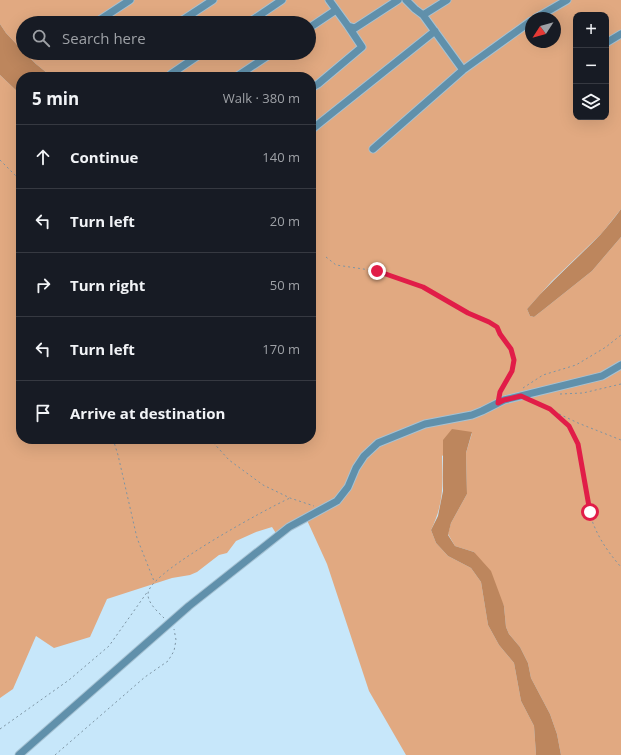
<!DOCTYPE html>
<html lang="en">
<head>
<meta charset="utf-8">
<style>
  :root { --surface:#171b24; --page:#20242c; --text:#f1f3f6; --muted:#9ea1a6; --line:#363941 }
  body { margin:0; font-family:"Open Sans",sans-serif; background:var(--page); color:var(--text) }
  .controls { position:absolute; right:12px; top:12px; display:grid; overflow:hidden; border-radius:8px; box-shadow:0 4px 16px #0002 }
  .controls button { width:36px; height:36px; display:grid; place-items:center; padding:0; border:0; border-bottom:1px solid var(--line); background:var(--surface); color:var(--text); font:20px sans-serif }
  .compass { position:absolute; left:525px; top:12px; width:36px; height:36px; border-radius:50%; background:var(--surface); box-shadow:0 4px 16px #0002; rotate:234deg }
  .stop { position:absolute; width:12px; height:12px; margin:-9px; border:3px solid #e11d48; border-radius:50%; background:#fff }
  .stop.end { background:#e11d48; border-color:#fff; box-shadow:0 1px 4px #0008 }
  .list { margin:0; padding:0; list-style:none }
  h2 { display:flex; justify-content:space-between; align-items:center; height:52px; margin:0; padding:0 16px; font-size:17px }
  h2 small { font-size:13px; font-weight:400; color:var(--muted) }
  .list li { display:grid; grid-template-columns:26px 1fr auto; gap:12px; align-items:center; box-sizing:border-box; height:64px; padding:0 16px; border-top:1px solid var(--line) }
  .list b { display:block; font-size:15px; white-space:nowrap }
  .list em { font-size:13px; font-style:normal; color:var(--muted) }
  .icon { flex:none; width:22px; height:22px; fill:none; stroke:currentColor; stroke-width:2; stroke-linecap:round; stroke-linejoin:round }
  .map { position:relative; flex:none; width:621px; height:755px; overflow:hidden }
  .search { position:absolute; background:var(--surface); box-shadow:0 4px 16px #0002; left:16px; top:16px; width:300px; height:44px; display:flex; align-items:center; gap:10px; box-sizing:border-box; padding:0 14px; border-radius:22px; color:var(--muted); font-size:15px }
  .panel { position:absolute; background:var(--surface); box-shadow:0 4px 16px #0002; left:16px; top:72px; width:300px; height:372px; border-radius:16px }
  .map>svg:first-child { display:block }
  .green { fill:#e1a981; fill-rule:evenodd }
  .water { fill:#bd865d }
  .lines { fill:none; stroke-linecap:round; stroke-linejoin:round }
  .street-casing { stroke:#a6c2d3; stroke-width:9 }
  .path { stroke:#7d94a3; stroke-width:1; stroke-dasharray:2 3; stroke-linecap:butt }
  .street { stroke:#6090ab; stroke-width:7 }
  .route { stroke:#e11d48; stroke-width:5 }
</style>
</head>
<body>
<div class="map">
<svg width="621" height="755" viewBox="0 0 621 755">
  <rect width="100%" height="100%" fill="#c7e7fa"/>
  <path class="green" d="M0,0H621V209L602,233L552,281L527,309L530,316L534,317L543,310L592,271L621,237V755H561L557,734L550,714L531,678L528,663L520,647L509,634L506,627L504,606L474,552L455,546L448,534L451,523L467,494L466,453L472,433L442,456C443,485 444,503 431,530L436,543L448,556L471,568L481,582L488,625L499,645L514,663L521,701L534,726L536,755H406L369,691L327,564L306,518L279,538L272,527L256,532L236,541L227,553L219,555L197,572L190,575L172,578L107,599L90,637L54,648L36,636L13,689L0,698V75L21,95V439H311V77H52L36,64L25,53H309V23H23V51L6,33L0,24ZM576,15H606V117H576ZM531,18H555V42H531Z"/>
  <path class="water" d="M0,24L6,33L23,51V53H25L36,64L52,77H21V95L0,75Z
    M621,209V237L592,271L543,310L534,317L530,316L527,309C550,282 577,259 601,234C608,226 615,217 621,209Z
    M452,429L472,432L466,453L467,494L451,523L448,535L455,546L474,552L491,571L504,606L506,627L509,634L520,647L528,663L531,678L550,714L557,734L561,755H536L534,726L521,701L514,663L499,645L488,625L481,582L471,568L448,556L436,543L431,530L438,516L443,491V440Z"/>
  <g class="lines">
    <g class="street-casing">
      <path id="street" d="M329,0L348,26L355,28L398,0
        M406,0L415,9L423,15L447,0
        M423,15L463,70
        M536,18L567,0
        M98,21L130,0
        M178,23L213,0
        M248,23L282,0
        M309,28L336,10
        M606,43L621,34
        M171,74L202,53
        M236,77L272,53
        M311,88L318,84L362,47L348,26
        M311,130L435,31
        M373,149L463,70L531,21
        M19,755L189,606L289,527L337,501L348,487L356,468L364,456L378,443L425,424L472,415L482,411L504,400L602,376L621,365"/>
    </g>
    <path class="path" d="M0,160L21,181
      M326,257L336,265L377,271L423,287L468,313L489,322L497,327L500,334L511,349L514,360L512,371L505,383L499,395
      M523,388L543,375L576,365L606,347L621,335
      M560,394L583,393L621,384
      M532,401L578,423L621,440
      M550,409C556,415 564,420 569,426C585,446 583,486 589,511C595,533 606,550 621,567
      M113,439L118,455L137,538L154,581
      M210,439L229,460L263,485L290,498L314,506
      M164,618C158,612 144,600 149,590C158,568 264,510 290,498
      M0,729L69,680L109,646L148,591
      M55,755L145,677L168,661L174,651L176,640L174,629"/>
    <use href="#street" class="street"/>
  </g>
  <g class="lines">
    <path class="route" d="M377,271L423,287L468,313L489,322L497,327L500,334L511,349L514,360L512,371L500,392L498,403L504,400L521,396L550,409L569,426L578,444L590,512"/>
  </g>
</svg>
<div class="controls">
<button>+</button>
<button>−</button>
<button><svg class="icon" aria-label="layers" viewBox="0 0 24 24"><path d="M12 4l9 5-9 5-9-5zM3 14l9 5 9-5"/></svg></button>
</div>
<svg class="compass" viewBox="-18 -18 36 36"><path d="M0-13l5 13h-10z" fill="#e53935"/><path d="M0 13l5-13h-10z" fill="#9ea1a6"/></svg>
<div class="stop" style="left:590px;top:512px"></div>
<div class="stop end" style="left:377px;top:271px"></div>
<div class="search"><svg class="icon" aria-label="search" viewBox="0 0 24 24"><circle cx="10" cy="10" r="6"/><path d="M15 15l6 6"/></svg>Search here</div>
<section class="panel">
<h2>5 min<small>Walk · 380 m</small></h2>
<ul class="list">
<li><svg class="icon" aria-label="ahead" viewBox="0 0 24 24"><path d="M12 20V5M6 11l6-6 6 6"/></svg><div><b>Continue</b></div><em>140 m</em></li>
<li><svg class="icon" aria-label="left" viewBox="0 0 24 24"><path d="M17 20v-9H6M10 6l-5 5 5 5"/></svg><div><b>Turn left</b></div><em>20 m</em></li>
<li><svg class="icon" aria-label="right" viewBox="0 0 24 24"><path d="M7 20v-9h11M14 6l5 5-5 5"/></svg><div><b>Turn right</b></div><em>50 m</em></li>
<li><svg class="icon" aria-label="left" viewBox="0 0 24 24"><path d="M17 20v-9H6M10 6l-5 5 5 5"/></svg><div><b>Turn left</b></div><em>170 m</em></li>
<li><svg class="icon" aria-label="arrive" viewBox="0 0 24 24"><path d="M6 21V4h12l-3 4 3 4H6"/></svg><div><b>Arrive at destination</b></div></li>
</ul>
</section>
</div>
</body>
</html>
